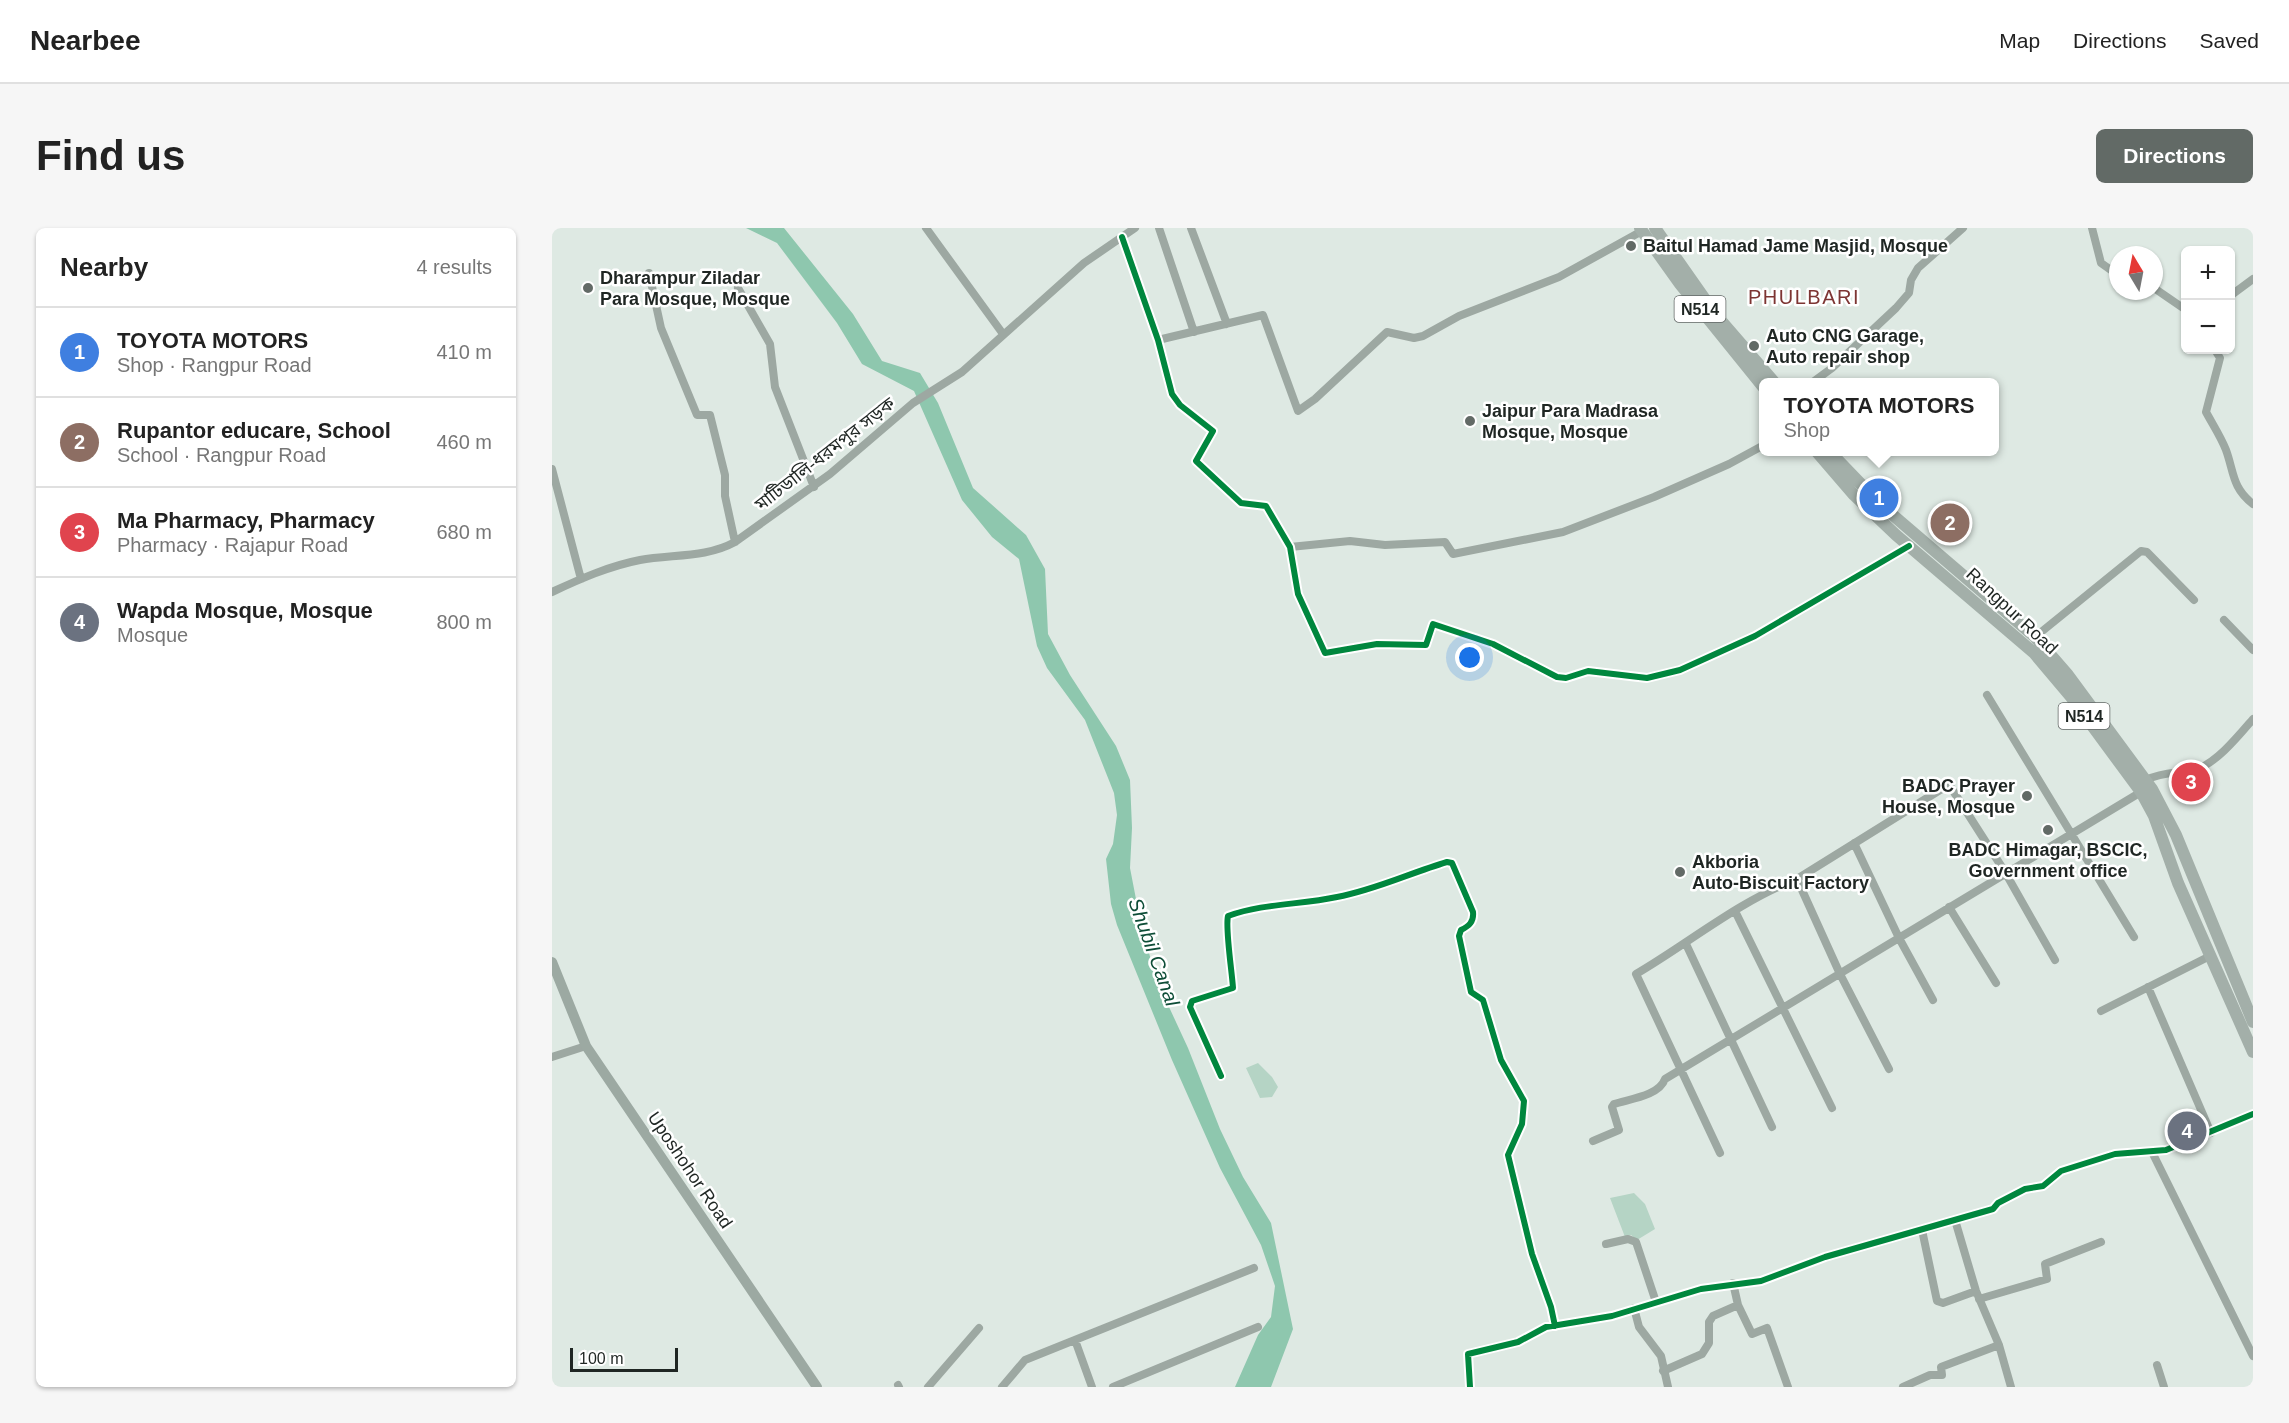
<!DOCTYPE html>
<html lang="en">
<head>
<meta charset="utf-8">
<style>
  :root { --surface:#fff; --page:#f6f6f6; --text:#222; --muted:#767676; --line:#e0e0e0; --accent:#626a66 }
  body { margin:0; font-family:Arial,"Noto Sans Bengali",sans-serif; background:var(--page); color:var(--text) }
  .controls { position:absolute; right:18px; top:18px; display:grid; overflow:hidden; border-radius:9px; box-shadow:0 2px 4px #0004 }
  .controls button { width:54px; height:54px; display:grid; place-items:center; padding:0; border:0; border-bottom:2px solid var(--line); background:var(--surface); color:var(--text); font:30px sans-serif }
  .compass { position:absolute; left:1557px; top:18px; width:54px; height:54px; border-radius:50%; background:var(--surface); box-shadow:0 2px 4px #0004; rotate:350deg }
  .scale { position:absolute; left:18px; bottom:15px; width:108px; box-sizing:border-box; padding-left:6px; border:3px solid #1f2623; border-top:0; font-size:16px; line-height:21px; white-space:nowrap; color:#1f2623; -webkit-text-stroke:4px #fff; paint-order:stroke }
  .you { position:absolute; left:918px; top:430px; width:21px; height:21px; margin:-15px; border:4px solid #fff; border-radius:50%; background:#1a73e8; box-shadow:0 0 0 9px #1a73e833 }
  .badge { display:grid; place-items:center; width:39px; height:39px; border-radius:50%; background:var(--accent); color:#fff; font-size:20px; font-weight:700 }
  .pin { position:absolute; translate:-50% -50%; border:3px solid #fff; box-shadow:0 2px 6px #0006 }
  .popup { position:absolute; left:1207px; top:150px; width:240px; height:78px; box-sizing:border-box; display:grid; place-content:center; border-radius:9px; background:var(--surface); filter:drop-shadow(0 2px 4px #0005); font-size:20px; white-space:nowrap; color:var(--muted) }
  .popup b { font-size:22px; color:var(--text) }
  .popup::after { content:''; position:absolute; left:50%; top:100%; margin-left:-12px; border:12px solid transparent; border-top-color:var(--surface) }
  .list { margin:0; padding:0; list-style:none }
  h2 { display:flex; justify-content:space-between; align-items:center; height:78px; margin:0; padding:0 24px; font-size:26px }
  h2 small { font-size:20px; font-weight:400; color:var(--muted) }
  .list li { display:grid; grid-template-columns:39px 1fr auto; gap:18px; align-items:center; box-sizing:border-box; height:90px; padding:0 24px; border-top:2px solid var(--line) }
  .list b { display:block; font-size:22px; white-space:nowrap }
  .list p { margin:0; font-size:20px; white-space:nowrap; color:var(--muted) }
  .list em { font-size:20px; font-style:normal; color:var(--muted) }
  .map { position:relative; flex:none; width:1701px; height:1159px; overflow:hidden; border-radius:9px }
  header { display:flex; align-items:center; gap:36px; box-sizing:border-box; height:84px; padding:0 30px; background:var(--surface); border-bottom:2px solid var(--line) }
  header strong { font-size:28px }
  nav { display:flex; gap:33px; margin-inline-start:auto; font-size:21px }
  .intro { display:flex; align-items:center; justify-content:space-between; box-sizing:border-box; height:144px; padding:0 36px }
  h1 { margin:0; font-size:42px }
  .button { padding:15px 27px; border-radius:9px; background:var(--accent); color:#fff; font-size:21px; font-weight:700 }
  main { display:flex; gap:36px; padding:0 36px }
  aside { flex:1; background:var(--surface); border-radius:9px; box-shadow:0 2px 4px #0004 }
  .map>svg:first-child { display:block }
  .green { fill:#b5d4c5 }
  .water { fill:#8ec7ae }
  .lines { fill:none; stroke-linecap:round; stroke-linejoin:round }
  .minor { stroke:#9da8a2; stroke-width:8 }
  .major { stroke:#9ca9a2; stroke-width:10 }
  .highway { stroke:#a3afa9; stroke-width:12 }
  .cycleway-casing { stroke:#fff; stroke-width:10 }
  .cycleway { stroke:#00873e; stroke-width:6 }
  .poi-dot { fill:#626a66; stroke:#fff; stroke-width:2 }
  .labels { text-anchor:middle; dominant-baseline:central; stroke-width:5; stroke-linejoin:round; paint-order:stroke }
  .shield { fill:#fff; stroke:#626765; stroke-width:1.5 }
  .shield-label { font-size:16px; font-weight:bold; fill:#1f2623 }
  .poi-label { font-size:18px; font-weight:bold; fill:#1f2623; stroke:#fff; text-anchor:start }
  .street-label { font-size:18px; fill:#1f2623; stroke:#fff }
  .neighbourhood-label { font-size:20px; letter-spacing:1.5px; fill:#7d3533; stroke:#fff }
  .water-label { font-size:20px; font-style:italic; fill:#0d4d37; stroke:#fff }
</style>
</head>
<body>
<header>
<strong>Nearbee</strong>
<nav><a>Map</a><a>Directions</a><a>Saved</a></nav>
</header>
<div class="intro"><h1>Find us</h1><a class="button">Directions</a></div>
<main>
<aside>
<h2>Nearby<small>4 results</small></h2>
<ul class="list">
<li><span class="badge" style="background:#3f7fe0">1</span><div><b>TOYOTA MOTORS</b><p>Shop · Rangpur Road</p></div><em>410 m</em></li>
<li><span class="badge" style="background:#8d6e63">2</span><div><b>Rupantor educare, School</b><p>School · Rangpur Road</p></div><em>460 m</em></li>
<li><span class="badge" style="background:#e0444e">3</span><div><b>Ma Pharmacy, Pharmacy</b><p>Pharmacy · Rajapur Road</p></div><em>680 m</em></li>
<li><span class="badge" style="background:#6b7280">4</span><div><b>Wapda Mosque, Mosque</b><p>Mosque</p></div><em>800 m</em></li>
</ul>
</aside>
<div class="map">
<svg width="1701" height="1159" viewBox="0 0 1701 1159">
  <rect width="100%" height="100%" fill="#dee9e3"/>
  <path class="green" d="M706,835L720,849L726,859L720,869L708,870L694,840Z
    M1082,965L1093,976L1103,1001L1085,1012L1079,1007L1073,1009L1058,970Z"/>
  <path class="water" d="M194,0H232L301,86L330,133L368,145L386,175L421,260L474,307L493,341L496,406L518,447L564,518L578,552L580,600L578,640L589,697L605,753L636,820L668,901L691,949L719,995L741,1101L719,1159H683L706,1107L719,1089L723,1058L709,1017L668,940L620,832L565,697L559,676L554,631L561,616L565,587L562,565L533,492L495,440L485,418L467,331L440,309L410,272L362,163L310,136L285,95L225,15Z"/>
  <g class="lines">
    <path class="minor" d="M374,0L451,106
      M607,0L642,104
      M639,0L675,96
      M1540,0L1549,35L1566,47
      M570,9L606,112L620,166L628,177L661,203L644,233L689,275L714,278L738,319L746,366L773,425L825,416L874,417L881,396L941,416L1005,449L1014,450L1036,443L1095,450L1128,442L1203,408L1357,318
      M97,45L109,100L145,187H158L173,247V268L183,314
      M186,60L218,116L223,159L262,259
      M1602,60L1634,82
      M1678,68L1701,51
      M606,112L711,87L746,183L763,171L835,104L862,110L871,108L907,88L1007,49L1090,3
      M1663,122L1668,130L1654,184C1661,197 1669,209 1674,222C1682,244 1680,260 1701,276
      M1261,154L1280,140L1344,80L1357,65L1359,52L1366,40L1411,0
      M0,241L29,351
      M738,319L798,313L833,317L893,314L901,326L1011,304L1102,269L1177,236L1212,217
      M0,364C28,351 57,338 88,332C120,326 154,330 183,314L278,246L361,175L410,144L532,35L583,0
      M1672,392L1701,422
      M1483,409L1589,323L1595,324L1642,372
      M1435,467L1582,709
      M1593,552C1615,543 1624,546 1644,541C1664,536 1688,506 1701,491
      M1302,615L1347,710L1381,772
      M1245,651L1288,746L1337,841
      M1397,679L1444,755
      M1183,683L1280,880
      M1134,716L1220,899
      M1596,759L1659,905
      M1549,783L1658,728
      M0,829L34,818
      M669,848L638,779L640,773L681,760C680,744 673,699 676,688C712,675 748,677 785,669C823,662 858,645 895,634L900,635L921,684C922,694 917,698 909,702L907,708L919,764L931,772L949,832L972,873L970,896L956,927L980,1026L999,1079L1003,1098
      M1041,913L1067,902L1060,879L1062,876C1077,871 1107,868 1113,851L1589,564
      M1168,925L1084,746C1137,715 1187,673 1245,651L1388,562L1398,558L1453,644L1503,732
      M1601,926L1701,1128
      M1370,1002L1385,1073L1391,1075L1424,1063
      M1054,1016L1076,1011L1084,1014L1104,1074
      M1181,1055L1186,1077L1200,1106L1215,1100L1236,1159
      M1427,1071L1495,1051L1493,1036L1549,1014
      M1082,1080L1087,1099L1109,1128L1116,1159
      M523,1112L540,1159
      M1447,1117L1459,1159
      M1605,1137L1612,1159
      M1111,1143L1150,1126L1157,1115V1094L1161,1088L1186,1077
      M346,1157L347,1159
      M376,1159L427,1100
      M450,1159L473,1132L702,1040
      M561,1159L706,1099
      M918,1159L916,1126L966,1114L994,1099L1060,1088L1149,1061L1209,1053L1273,1029L1441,981L1446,975L1473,961L1491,958L1509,943L1563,926L1614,922L1701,886
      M1351,1159L1378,1147H1390L1389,1139L1447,1117L1424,1063L1403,992"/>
    <path class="major" d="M0,734L34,818L265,1159"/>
    <path class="highway" d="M1088,0L1128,56L1212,160
      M1103,0L1164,87L1222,154
      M1265,224L1302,267L1344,307L1482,425L1519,469L1589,564L1602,588L1626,655L1701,824
      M1278,224L1329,277L1483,409L1516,447L1600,561L1624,607L1701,794"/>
    <g class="cycleway-casing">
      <path id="cycleway" d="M570,9L606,112L620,166L628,177L661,203L644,233L689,275L714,278L738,319L746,366L773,425L825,416L874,417L881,396L941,416L1005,449L1014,450L1036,443L1095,450L1128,442L1203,408L1357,318
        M669,848L638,779L640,773L681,760C680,744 673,699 676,688C712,675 748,677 785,669C823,662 858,645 895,634L900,635L921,684C922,694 917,698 909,702L907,708L919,764L931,772L949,832L972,873L970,896L956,927L980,1026L999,1079L1003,1098
        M918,1159L916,1126L966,1114L994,1099L1060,1088L1149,1061L1209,1053L1273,1029L1441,981L1446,975L1473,961L1491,958L1509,943L1563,926L1614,922L1701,886"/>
    </g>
    <use href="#cycleway" class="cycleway"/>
  </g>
  <g class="poi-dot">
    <circle cx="1079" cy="18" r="6"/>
    <circle cx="36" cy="60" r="6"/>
    <circle cx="1202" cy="118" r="6"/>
    <circle cx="918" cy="193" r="6"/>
    <circle cx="1475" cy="568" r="6"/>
    <circle cx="1496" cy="602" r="6"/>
    <circle cx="1128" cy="644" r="6"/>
  </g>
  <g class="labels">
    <g class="shield">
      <rect x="1122.5" y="68" width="51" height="26" rx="4.5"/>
      <rect x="1506.5" y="475" width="51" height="26" rx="4.5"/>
    </g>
    <g class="shield-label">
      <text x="1148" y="81">N514</text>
      <text x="1532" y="488">N514</text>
    </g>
    <g class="poi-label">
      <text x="1091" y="18">Baitul Hamad Jame Masjid, Mosque</text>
      <text x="48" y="50">Dharampur Ziladar<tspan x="48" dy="21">Para Mosque, Mosque</tspan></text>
      <text x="1214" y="108">Auto CNG Garage,<tspan x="1214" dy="21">Auto repair shop</tspan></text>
      <text x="930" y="183">Jaipur Para Madrasa<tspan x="930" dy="21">Mosque, Mosque</tspan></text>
      <text x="1463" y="558" text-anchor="end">BADC Prayer<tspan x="1463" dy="21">House, Mosque</tspan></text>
      <text x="1496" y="622" text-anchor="middle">BADC Himagar, BSCIC,<tspan x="1496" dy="21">Government office</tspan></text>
      <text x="1140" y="634">Akboria<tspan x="1140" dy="21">Auto-Biscuit Factory</tspan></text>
    </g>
    <g class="street-label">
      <text transform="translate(273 226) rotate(-38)">মাটিডালি-ধরমপুর সড়ক</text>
      <text transform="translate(1460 383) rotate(43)">Rangpur Road</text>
      <text transform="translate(138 942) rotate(56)">Uposhohor Road</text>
    </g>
    <g class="neighbourhood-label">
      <text x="1252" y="69">PHULBARI</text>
    </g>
    <g class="water-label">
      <text transform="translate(602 724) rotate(70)">Shubil Canal</text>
    </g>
  </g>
</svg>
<div class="controls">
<button>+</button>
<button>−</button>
</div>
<svg class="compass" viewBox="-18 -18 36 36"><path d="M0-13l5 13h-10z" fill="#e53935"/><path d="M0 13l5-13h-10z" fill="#767676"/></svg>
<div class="scale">100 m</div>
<div class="you"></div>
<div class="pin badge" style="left:1327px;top:270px;background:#3f7fe0">1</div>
<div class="popup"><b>TOYOTA MOTORS</b>Shop</div>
<div class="pin badge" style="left:1398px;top:295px;background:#8d6e63">2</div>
<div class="pin badge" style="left:1639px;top:554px;background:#e0444e">3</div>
<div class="pin badge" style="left:1635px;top:903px;background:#6b7280">4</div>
</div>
</main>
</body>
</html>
